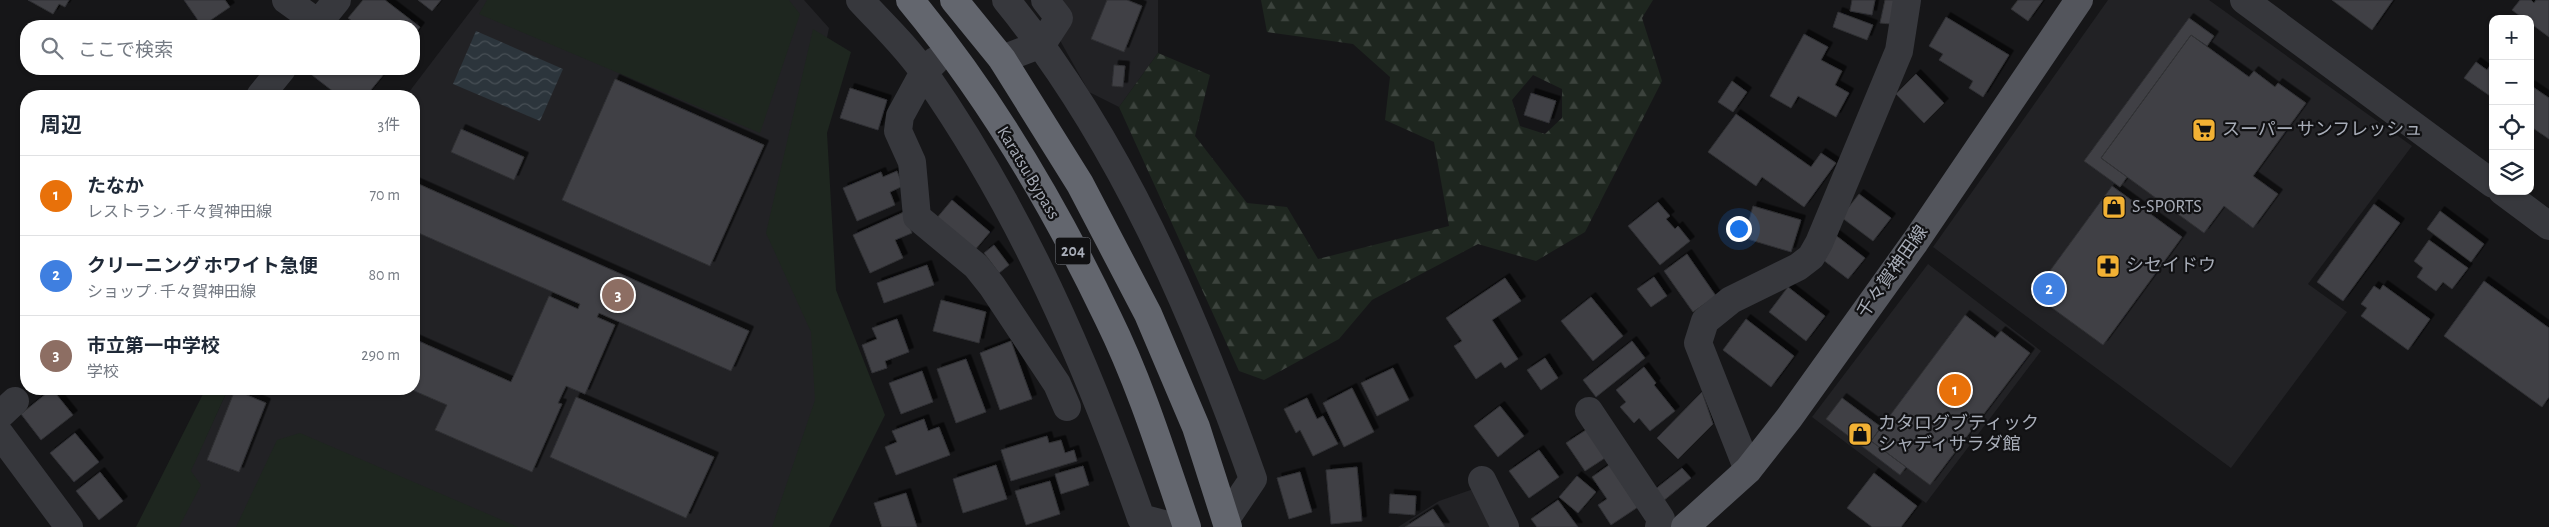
<!DOCTYPE html>
<html lang="ja">
<head>
<meta charset="utf-8">
<style>
  :root { --surface:#fff; --page:#f6f6f7; --text:#1f2937; --muted:#747a83; --line:#e0e1e3; --accent:#0f766e }
  body { margin:0; font-family:"Alegreya Sans","Noto Sans JP",sans-serif; background:var(--page); color:var(--text) }
  .controls { position:absolute; right:15px; top:15px; display:grid; overflow:hidden; border-radius:10px; box-shadow:0 1px 4px #0004 }
  .controls button { width:45px; height:45px; display:grid; place-items:center; padding:0; border:0; border-bottom:1px solid var(--line); background:var(--surface); color:var(--text); font:25px sans-serif }
  .you { position:absolute; left:1738px; top:228px; width:18px; height:18px; margin:-12px; border:4px solid #fff; border-radius:50%; background:#1a73e8; box-shadow:0 0 0 8px #1a73e833 }
  .badge { display:grid; place-items:center; width:32px; height:32px; border-radius:50%; background:var(--accent); color:#fff; font-size:16px; font-weight:700 }
  .pin { position:absolute; translate:-50% -50%; border:2px solid #fff; box-shadow:0 1px 5px #0006 }
  .list { margin:0; padding:0; list-style:none }
  h2 { display:flex; justify-content:space-between; align-items:center; height:65px; margin:0; padding:0 20px; font-size:21px }
  h2 small { font-size:16px; font-weight:400; color:var(--muted) }
  .list li { display:grid; grid-template-columns:32px 1fr auto; gap:15px; align-items:center; box-sizing:border-box; height:80px; padding:0 20px; border-top:1px solid var(--line) }
  .list b { display:block; font-size:19px; white-space:nowrap }
  .list p { margin:0; font-size:16px; white-space:nowrap; color:var(--muted) }
  .list em { font-size:16px; font-style:normal; color:var(--muted) }
  .icon { flex:none; width:28px; height:28px; fill:none; stroke:currentColor; stroke-width:2; stroke-linecap:round; stroke-linejoin:round }
  .map { position:relative; flex:none; width:2549px; height:527px; overflow:hidden }
  .search { position:absolute; background:var(--surface); box-shadow:0 1px 4px #0004; left:20px; top:20px; width:400px; height:55px; display:flex; align-items:center; gap:12px; box-sizing:border-box; padding:0 18px; border-radius:20px; color:var(--muted); font-size:19px }
  .panel { position:absolute; background:var(--surface); box-shadow:0 1px 4px #0004; left:20px; top:90px; width:400px; height:305px; border-radius:20px }
  .map>svg:first-child { display:block }
  .built { fill:#222225 }
  .green { fill:#1e261f }
  .forest { fill:url(#forest-firs); fill-rule:evenodd }
  .water { fill:url(#water-waves) }
  .building { fill:#404145; stroke:#303034; filter:url(#shadow) }
  .lines { fill:none; stroke-linecap:round; stroke-linejoin:round }
  .minor { stroke:#37383d; stroke-width:28 }
  .major { stroke:#53555c; stroke-width:28 }
  .highway { stroke:#63666e; stroke-width:28 }
  .labels { text-anchor:middle; dominant-baseline:central; stroke-width:4.5; stroke-linejoin:round; paint-order:stroke }
  .shield { fill:#111113; stroke:#7b7e86; stroke-width:1 }
  .shield-label { font-size:16px; font-weight:bold; fill:#a8adb8 }
  .poi-label { font-size:18px; fill:#a8adb8; stroke:#111113; text-anchor:start }
  .street-label { font-size:18px; fill:#a8adb8; stroke:#111113 }
</style>
</head>
<body>
<div class="map">
<svg width="2549" height="527" viewBox="0 0 2549 527">
  <defs>
    <pattern id="forest-firs" width="22" height="20" patternUnits="userSpaceOnUse" patternTransform="scale(1.25)"><rect width="22" height="20" fill="#1e261f"/><path d="M5 1l3.5 6h-7zM16 11l3.5 6h-7z" fill="#3c433d"/></pattern>
    <pattern id="water-waves" width="16" height="10" patternUnits="userSpaceOnUse" patternTransform="scale(1.25)"><rect width="16" height="10" fill="#2c353c"/><path d="M0 5q4-4 8 0t8 0" fill="none" stroke="#485056"/></pattern>
    <filter id="shadow"><feDropShadow dx="4.5" dy="-4.5" stdDeviation="0" flood-color="#0009"/></filter>
  </defs>
  <rect width="100%" height="100%" fill="#161618"/>
  <path class="built" d="M479,0H804L829,28L791,213L852,376L795,527H164L228,389H414V96H406Z
    M1034,0H1158V53L1119,107L1089,92L1044,12Z
    M2108,0H2209L2412,146L2308,284L2347,312L2231,468L1933,247Z
    M1928,264L2041,351L1926,503L1812,417Z
    M1482,486L1502,527H1398L1439,501Z"/>
  <path class="green" d="M487,0H789L800,14L760,133L479,14Z
    M813,29L851,52L827,133L836,290L885,415L829,527H772L815,400L811,332L766,233Z
    M197,389H228L191,471L201,485L179,527H136L203,394Z
    M300,433L518,527H236L277,440Z"/>
  <path class="forest" d="M1261,0H1653L1642,18L1662,81L1585,232L1536,261L1478,244L1372,300L1339,339L1264,380L1239,371L1119,107L1158,53L1210,75L1195,136L1247,203L1287,207L1318,259L1449,226L1434,142L1385,120L1390,77L1353,44L1267,32ZM1533,75L1562,89V118L1545,134L1520,126L1512,100Z"/>
  <path class="water" d="M476,31L563,69L540,121L453,84Z"/>
  <path class="building" d="M28,0H69L65,7L59,4L53,14Z
    M184,0H225L230,7L202,26Z
    M363,0H385L420,27L414,35V26H359L348,18Z
    M418,0H441L432,11Z
    M1107,0H1127L1142,6L1124,52L1091,39Z
    M1852,0H1875L1872,15L1850,11Z
    M1885,0H1896L1891,24L1880,23Z
    M2018,0H2043L2028,21L2011,9Z
    M2332,0H2393L2372,30Z
    M2520,0H2531L2534,3L2536,0H2549V37L2530,23V19H2524L2512,10Z
    M1838,12L1873,25L1867,40L1833,27Z
    M1946,17L2009,55L1983,97L1969,88L1973,81L1939,60L1943,54L1929,46Z
    M2189,18L2214,36L2207,46L2191,35L2101,158L2127,177L2120,187L2084,161Z
    M1804,34L1828,47L1821,60L1842,71L1835,85L1849,93L1836,117L1798,96L1791,108L1770,96Z
    M2191,35L2249,77L2254,71L2275,87L2278,83L2306,103L2253,176L2278,194L2253,228L2224,206L2204,233L2101,158Z
    M2493,61V98L2464,78L2476,62L2487,70Z
    M1114,65L1125,66L1123,87L1112,86Z
    M311,69H388L366,96H339L308,72Z
    M1916,74L1944,103L1924,123L1896,94Z
    M615,79L764,145L710,266L562,200Z
    M1732,81L1747,92L1733,112L1718,102Z
    M2530,85L2549,98V139L2530,126Z
    M850,88L887,100L878,130L840,118Z
    M1531,93L1556,101L1549,123L1524,115Z
    M1736,114L1811,167L1821,153L1836,163L1804,207L1762,177L1756,186L1708,152Z
    M461,129L524,157L514,180L451,152Z
    M897,171L903,186L890,192L895,205L857,221L843,188L881,172L883,177Z
    M414,182L749,331L731,371L599,313L597,317L615,325L585,394L566,386L558,403L562,404L532,472L435,430L447,405L410,389H414V339L511,382L549,296L578,309L580,304L414,231Z
    M2112,186L2182,237L2103,345L2033,294Z
    M1859,194L1891,218L1873,241L1841,217Z
    M952,200L990,232L974,251L936,219Z
    M1658,202L1670,216L1666,219L1675,229L1678,226L1690,241L1660,265L1628,226Z
    M2374,204L2400,223L2343,301L2317,282Z
    M1753,206L1801,220L1791,252L1744,238Z
    M2440,211L2484,244L2471,262L2427,229Z
    M904,212L912,233L895,240L903,258L870,273L853,235Z
    M1834,234L1865,258L1848,279L1818,256Z
    M2429,240L2468,268L2452,289L2443,282L2436,291L2417,277L2423,268L2414,261Z
    M994,245L1009,265L999,273L984,253Z
    M1687,254L1716,296L1693,312L1664,271Z
    M927,265L934,285L884,303L877,283Z
    M1654,277L1667,296L1651,307L1637,289Z
    M1505,278L1521,301L1492,320L1518,359L1505,368L1501,362L1476,379L1454,346L1462,341L1446,318Z
    M2484,281L2549,328V397L2542,407L2444,336Z
    M2383,285L2430,319L2408,350L2361,316L2367,308L2361,304L2374,286L2380,290Z
    M1788,287L1825,316L1806,341L1769,312Z
    M1591,297L1623,336L1593,361L1561,321Z
    M941,300L986,312L979,343L933,331Z
    M1965,315L1995,338L2001,331L2030,353L1930,485L1871,441Z
    M897,319L909,352L885,361L887,368L872,373L862,345L877,339L872,328Z
    M1746,319L1794,356L1771,387L1723,350Z
    M1011,341L1032,399L1000,410L980,353Z
    M1632,341L1645,358L1596,397L1583,380Z
    M1545,358L1558,378L1541,390L1527,370Z
    M966,359L986,412L956,423L937,369Z
    M1644,367L1656,383L1654,385L1675,411L1650,431L1639,418L1634,423L1620,407L1626,402L1616,390Z
    M1393,368L1409,400L1377,416L1361,383Z
    M922,371L933,402L901,414L889,383Z
    M1352,388L1374,432L1344,447L1323,403Z
    M52,389L73,415L41,440L21,414Z
    M235,390L266,403L239,472L207,460Z
    M1702,392L1713,424L1678,459L1657,438Z
    M576,397L714,457L686,518L550,457Z
    M1307,398L1317,419L1323,416L1338,444L1313,456L1300,430L1296,433L1284,409Z
    M1842,398L1881,427L1871,441L1906,467L1900,475L1826,419Z
    M1500,406L1524,436L1498,457L1474,426Z
    M924,419L928,431L939,427L950,455L896,475L885,447L897,442L892,431Z
    M1589,428L1608,456L1585,471L1566,443Z
    M75,433L99,462L74,482L50,453Z
    M1047,436L1049,443L1061,440L1065,453L1074,450L1077,461L1011,481L1001,450Z
    M1539,450L1559,477L1529,498L1509,471Z
    M1612,463L1641,505L1611,525L1598,505L1607,499L1592,477Z
    M996,465L1007,499L963,513L953,479Z
    M1083,466L1089,485L1061,494L1055,474Z
    M1357,467L1362,521L1331,524L1326,470Z
    M1682,468L1691,478L1662,502L1653,491Z
    M100,472L123,501L99,520L76,491Z
    M1300,472L1312,512L1289,519L1277,478Z
    M1874,473L1917,506L1901,527H1872L1847,508Z
    M1577,476L1596,492L1578,513L1559,497Z
    M1050,481L1060,514L1026,525L1015,491Z
    M906,493L917,527H882L874,503Z
    M1390,494L1416,496L1415,515L1389,513Z
    M1558,500L1578,527H1537L1531,519Z
    M1433,509L1445,527H1405Z"/>
  <g class="lines">
    <path class="minor" d="M286,0L318,23
      M860,0C882,24 907,47 925,74C1021,211 1086,361 1141,518L1175,527
      M1006,0C1119,138 1194,312 1253,479L1226,519
      M2244,0L2493,184
      M316,26L337,0
      M1002,59L1042,44L1059,18L1045,0
      M935,61L924,72L900,116L898,131L912,162L917,217L976,266L992,286L1057,384L1067,407
      M260,96L282,69
      M2502,191L2549,226
      M1589,411L1661,519L1659,527
      M0,415L15,401
      M0,434L69,527
      M1748,470L1698,343L1705,321L1731,300L1798,267L1811,257L1819,243L1899,51L1907,0
      M1482,480L1505,527"/>
    <path class="major" d="M1685,527L1748,470L1789,418L1915,242L2079,0"/>
    <path class="highway" d="M910,0C988,94 1055,207 1108,318C1141,385 1163,457 1187,527
      M954,0L1002,59L1080,184L1148,314L1196,427L1228,527"/>
  </g>
  <defs>
    <g id="supermarket-square" transform="scale(1.25)"><rect x="-9" y="-9" width="18" height="18" rx="4" fill="#f2b134" stroke="#111113"/><path d="M-6-5.5h2.5l.6 2H6L4.5 2H-2.5L-4.4-4H-6ZM-1.5 3.2a1.3 1.3 0 1 0 .1 0ZM3 3.2a1.3 1.3 0 1 0 .1 0Z" fill="#111"/></g>
    <g id="shop-square" transform="scale(1.25)"><rect x="-9" y="-9" width="18" height="18" rx="4" fill="#f2b134" stroke="#111113"/><path d="M-5-2.5h2.3a2.7 3.5 0 0 1 5.4 0H5L5.5 6h-11ZM-1.5-2.5h3a1.5 2.3 0 0 0-3 0Z" fill="#111"/></g>
    <g id="pharmacy-square" transform="scale(1.25)"><rect x="-9" y="-9" width="18" height="18" rx="4" fill="#f2b134" stroke="#111113"/><path d="M-2-6h4v4h4v4h-4v4h-4v-4h-4v-4h4Z" fill="#111"/></g>
  </defs>
  <g fill-rule="evenodd">
    <use href="#supermarket-square" x="2204" y="130"/>
    <use href="#shop-square" x="2114" y="207"/>
    <use href="#pharmacy-square" x="2108" y="266"/>
    <use href="#shop-square" x="1860" y="434"/>
  </g>
  <g class="labels">
    <rect class="shield" x="1055.5" y="237.5" width="35" height="27" rx="4"/>
    <g class="shield-label">
      <text x="1073" y="251">204</text>
    </g>
    <g class="poi-label">
      <text x="2222" y="130">スーパー サンフレッシュ</text>
      <text x="2132" y="207">S-SPORTS</text>
      <text x="2126" y="266">シセイドウ</text>
      <text x="1878" y="424">カタログブティック<tspan x="1878" dy="21">シャディサラダ館</tspan></text>
    </g>
    <g class="street-label">
      <text transform="translate(1028 173) rotate(59)">Karatsu Bypass</text>
      <text transform="translate(1893 272) rotate(-55)">千々賀神田線</text>
    </g>
  </g>
</svg>
<div class="controls">
<button>+</button>
<button>−</button>
<button><svg class="icon" aria-label="locate" viewBox="0 0 24 24"><circle cx="12" cy="12" r="6"/><path d="M12 2v4M12 18v4M2 12h4M18 12h4"/></svg></button>
<button><svg class="icon" aria-label="layers" viewBox="0 0 24 24"><path d="M12 4l9 5-9 5-9-5zM3 14l9 5 9-5"/></svg></button>
</div>
<div class="you"></div>
<div class="pin badge" style="left:1955px;top:390px;background:#e8710a">1</div>
<div class="pin badge" style="left:2049px;top:289px;background:#3f7fe0">2</div>
<div class="pin badge" style="left:618px;top:295px;background:#8d6e63">3</div>
<div class="search"><svg class="icon" aria-label="search" viewBox="0 0 24 24"><circle cx="10" cy="10" r="6"/><path d="M15 15l6 6"/></svg>ここで検索</div>
<section class="panel">
<h2>周辺<small>3件</small></h2>
<ul class="list">
<li><span class="badge" style="background:#e8710a">1</span><div><b>たなか</b><p>レストラン · 千々賀神田線</p></div><em>70 m</em></li>
<li><span class="badge" style="background:#3f7fe0">2</span><div><b>クリーニング ホワイト急便</b><p>ショップ · 千々賀神田線</p></div><em>80 m</em></li>
<li><span class="badge" style="background:#8d6e63">3</span><div><b>市立第一中学校</b><p>学校</p></div><em>290 m</em></li>
</ul>
</section>
</div>
</body>
</html>
